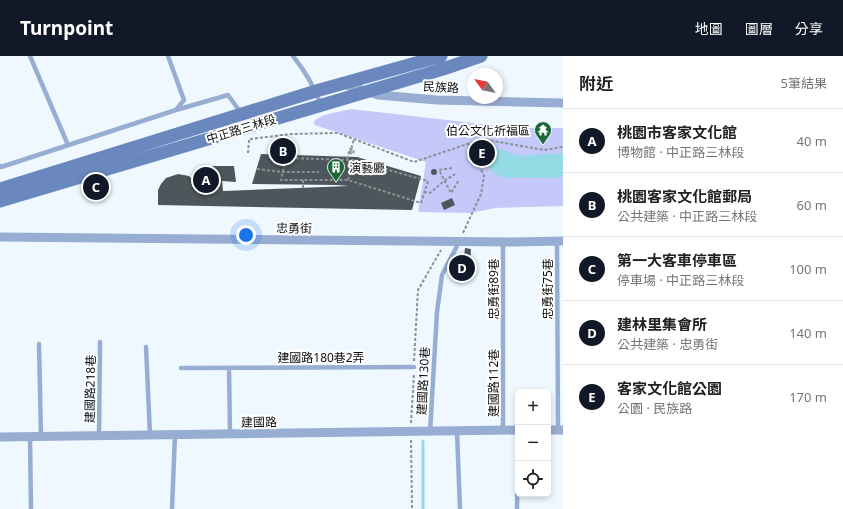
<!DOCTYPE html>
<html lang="zh-TW">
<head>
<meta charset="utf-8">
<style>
  :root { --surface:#fff; --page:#f2f2f2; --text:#202124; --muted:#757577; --line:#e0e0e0; --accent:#111827 }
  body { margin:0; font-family:"Noto Sans","Noto Sans TC",sans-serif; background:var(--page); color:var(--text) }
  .controls { position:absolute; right:12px; bottom:12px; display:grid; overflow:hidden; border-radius:6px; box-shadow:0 2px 6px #0003 }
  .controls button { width:36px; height:36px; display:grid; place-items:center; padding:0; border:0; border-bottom:1px solid var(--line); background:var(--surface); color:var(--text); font:20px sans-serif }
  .compass { position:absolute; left:467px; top:12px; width:36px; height:36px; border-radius:50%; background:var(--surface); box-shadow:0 2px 6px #0003; rotate:303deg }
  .you { position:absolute; left:246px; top:179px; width:14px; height:14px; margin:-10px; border:3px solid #fff; border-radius:50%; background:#1a73e8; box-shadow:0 0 0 6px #1a73e833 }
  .badge { display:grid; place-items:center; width:26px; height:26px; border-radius:50%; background:var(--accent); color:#fff; font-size:13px; font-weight:700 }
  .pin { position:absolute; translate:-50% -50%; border:2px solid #fff; box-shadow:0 1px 4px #0006 }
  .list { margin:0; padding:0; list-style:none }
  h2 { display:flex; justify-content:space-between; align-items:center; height:52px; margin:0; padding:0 16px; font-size:17px }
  h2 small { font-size:13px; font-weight:400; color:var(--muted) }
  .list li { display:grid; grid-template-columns:26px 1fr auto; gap:12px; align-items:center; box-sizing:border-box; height:64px; padding:0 16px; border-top:1px solid var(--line) }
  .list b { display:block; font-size:15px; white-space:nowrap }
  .list p { margin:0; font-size:13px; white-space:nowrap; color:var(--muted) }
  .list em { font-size:13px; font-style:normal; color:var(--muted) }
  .icon { flex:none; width:22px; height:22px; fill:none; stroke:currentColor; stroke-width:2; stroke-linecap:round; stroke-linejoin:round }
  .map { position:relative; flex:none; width:563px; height:453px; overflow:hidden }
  header { display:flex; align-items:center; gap:24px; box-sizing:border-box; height:56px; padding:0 20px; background:var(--accent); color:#fff }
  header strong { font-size:19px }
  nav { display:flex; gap:22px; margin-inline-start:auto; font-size:14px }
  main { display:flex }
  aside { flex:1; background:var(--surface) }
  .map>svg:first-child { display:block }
  .green { fill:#c4c9fa }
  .water { fill:#94dae4 }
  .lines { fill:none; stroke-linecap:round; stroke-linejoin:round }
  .stream { stroke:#94dae4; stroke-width:3 }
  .building { fill:#4d565a }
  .path { stroke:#8a9095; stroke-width:2; stroke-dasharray:3 2; stroke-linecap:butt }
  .service { stroke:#98add2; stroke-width:4.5 }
  .minor { stroke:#98add2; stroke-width:9 }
  .secondary { stroke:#6a88be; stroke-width:13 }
  .path-bridge { stroke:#8a9095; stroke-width:2; stroke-dasharray:3 2; stroke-linecap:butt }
  .labels { text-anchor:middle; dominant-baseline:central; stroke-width:4; stroke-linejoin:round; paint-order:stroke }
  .street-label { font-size:12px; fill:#0c0e11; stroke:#fff }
  .poi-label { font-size:12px; fill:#0c0e11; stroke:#fff; text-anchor:end }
</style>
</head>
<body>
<header>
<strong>Turnpoint</strong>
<nav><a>地圖</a><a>圖層</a><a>分享</a></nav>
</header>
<main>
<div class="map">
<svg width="563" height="453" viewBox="0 0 563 453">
  <rect width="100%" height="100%" fill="#eff8ff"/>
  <path class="green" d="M351,53L517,72H563V150L495,152L471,157L418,156L426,106L315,69L314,68L315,64L324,59Z"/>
  <path class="water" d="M495,93L505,95L519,100L563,97V120L557,122L500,121L486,109L488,98Z"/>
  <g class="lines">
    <path class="stream" d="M423,385V453"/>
  </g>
  <path class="building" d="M261,98L357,101L421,120L412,154L158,149V134L161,128L166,122L178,118L189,120L195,126L197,135H203V110H234L236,126L222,125L223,135L349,130L336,129L252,128Z
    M431 116a3 3 0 1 1 6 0a3 3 0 1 1-6 0Z
    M452,142L455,149L444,154L441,147Z
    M465,192L471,193L469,221L454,220L456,200H464Z"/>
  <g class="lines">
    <path class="path" d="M250,83L292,78L338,77L414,106L482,83L544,94L563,91
      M248,97L249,84
      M350,97L354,83
      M286,102L353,104L428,125L421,147L348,124H281Z
      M452,112L439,114L451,137L459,124
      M257,113L282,116H319
      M303,124V132
      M348,124L353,104
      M424,136L430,137L444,125L455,118
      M463,177L481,138L484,120L469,88
      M414,305L418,234L441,194
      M411,367L414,318
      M411,384L412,453"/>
    <path class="service" d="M30,0L68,89
      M293,0C305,15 314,30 321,49
      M176,54L228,39L241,57
      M0,110L1,111L176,54L184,44L168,0
      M503,186V375
      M557,186L558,374
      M39,288L41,380
      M146,291L150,379
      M181,312L414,311
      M229,312L230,378
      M457,375L460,453
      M430,376L437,256L442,219L459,186
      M99,380L100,286
      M30,381L31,453
      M172,453L175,379
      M517,453L518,374"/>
    <path class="minor" d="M343,28L378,39L437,44L563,47
      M0,181L513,186L563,185
      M548,374H563
      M0,381L518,374"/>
    <path class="secondary" d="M0,133L316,35L441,0
      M0,145L443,13L481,0"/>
    <path class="path-bridge" d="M347,103L350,93L354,94L353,98L350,97"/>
  </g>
  <defs>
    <g id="temple-pin" transform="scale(0.9)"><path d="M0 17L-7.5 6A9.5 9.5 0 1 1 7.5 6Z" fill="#1a6838" stroke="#fff"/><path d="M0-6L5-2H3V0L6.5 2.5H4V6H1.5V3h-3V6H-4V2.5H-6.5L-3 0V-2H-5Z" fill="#fff"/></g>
    <g id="building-pin" transform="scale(0.9)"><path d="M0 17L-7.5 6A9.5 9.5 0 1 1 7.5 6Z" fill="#1a6838" stroke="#fff"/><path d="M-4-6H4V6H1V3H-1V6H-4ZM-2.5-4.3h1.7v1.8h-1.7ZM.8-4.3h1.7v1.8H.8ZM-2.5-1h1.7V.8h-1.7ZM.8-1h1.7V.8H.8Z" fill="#fff"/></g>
  </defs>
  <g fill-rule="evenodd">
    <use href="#temple-pin" x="543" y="74"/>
    <use href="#building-pin" x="336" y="111"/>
  </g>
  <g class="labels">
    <g class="street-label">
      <text transform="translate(441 31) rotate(3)">民族路</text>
      <text transform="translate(241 73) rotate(-17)">中正路三林段</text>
      <text transform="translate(294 172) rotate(1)">忠勇街</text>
      <text transform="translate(493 233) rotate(-90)">忠勇街89巷</text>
      <text transform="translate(547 233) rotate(-90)">忠勇街75巷</text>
      <text x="321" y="301">建國路180巷2弄</text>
      <text transform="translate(423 325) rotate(-87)">建國路130巷</text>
      <text transform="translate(493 327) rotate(-90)">建國路112巷</text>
      <text transform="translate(90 333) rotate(-89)">建國路218巷</text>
      <text transform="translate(259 366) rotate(-1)">建國路</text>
    </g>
    <g class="poi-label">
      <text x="530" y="74">伯公文化祈福區</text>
      <text x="349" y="111" text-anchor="start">演藝廳</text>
    </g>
  </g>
</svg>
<div class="controls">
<button>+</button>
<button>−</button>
<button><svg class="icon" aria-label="locate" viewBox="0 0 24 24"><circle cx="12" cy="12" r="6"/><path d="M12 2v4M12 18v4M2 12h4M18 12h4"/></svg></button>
</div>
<svg class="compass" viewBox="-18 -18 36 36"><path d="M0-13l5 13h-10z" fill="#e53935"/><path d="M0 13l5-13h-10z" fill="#757577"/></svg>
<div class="you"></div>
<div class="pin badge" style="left:206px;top:124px">A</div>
<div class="pin badge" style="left:283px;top:95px">B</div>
<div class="pin badge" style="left:96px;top:131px">C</div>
<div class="pin badge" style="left:462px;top:212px">D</div>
<div class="pin badge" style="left:482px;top:97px">E</div>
</div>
<aside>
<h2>附近<small>5筆結果</small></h2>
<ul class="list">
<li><span class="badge">A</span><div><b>桃園市客家文化館</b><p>博物館 · 中正路三林段</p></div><em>40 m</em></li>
<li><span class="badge">B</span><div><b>桃園客家文化館郵局</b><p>公共建築 · 中正路三林段</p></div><em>60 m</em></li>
<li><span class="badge">C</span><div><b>第一大客車停車區</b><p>停車場 · 中正路三林段</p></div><em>100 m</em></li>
<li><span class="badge">D</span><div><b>建林里集會所</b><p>公共建築 · 忠勇街</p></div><em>140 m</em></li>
<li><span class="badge">E</span><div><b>客家文化館公園</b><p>公園 · 民族路</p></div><em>170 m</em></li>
</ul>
</aside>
</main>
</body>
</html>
